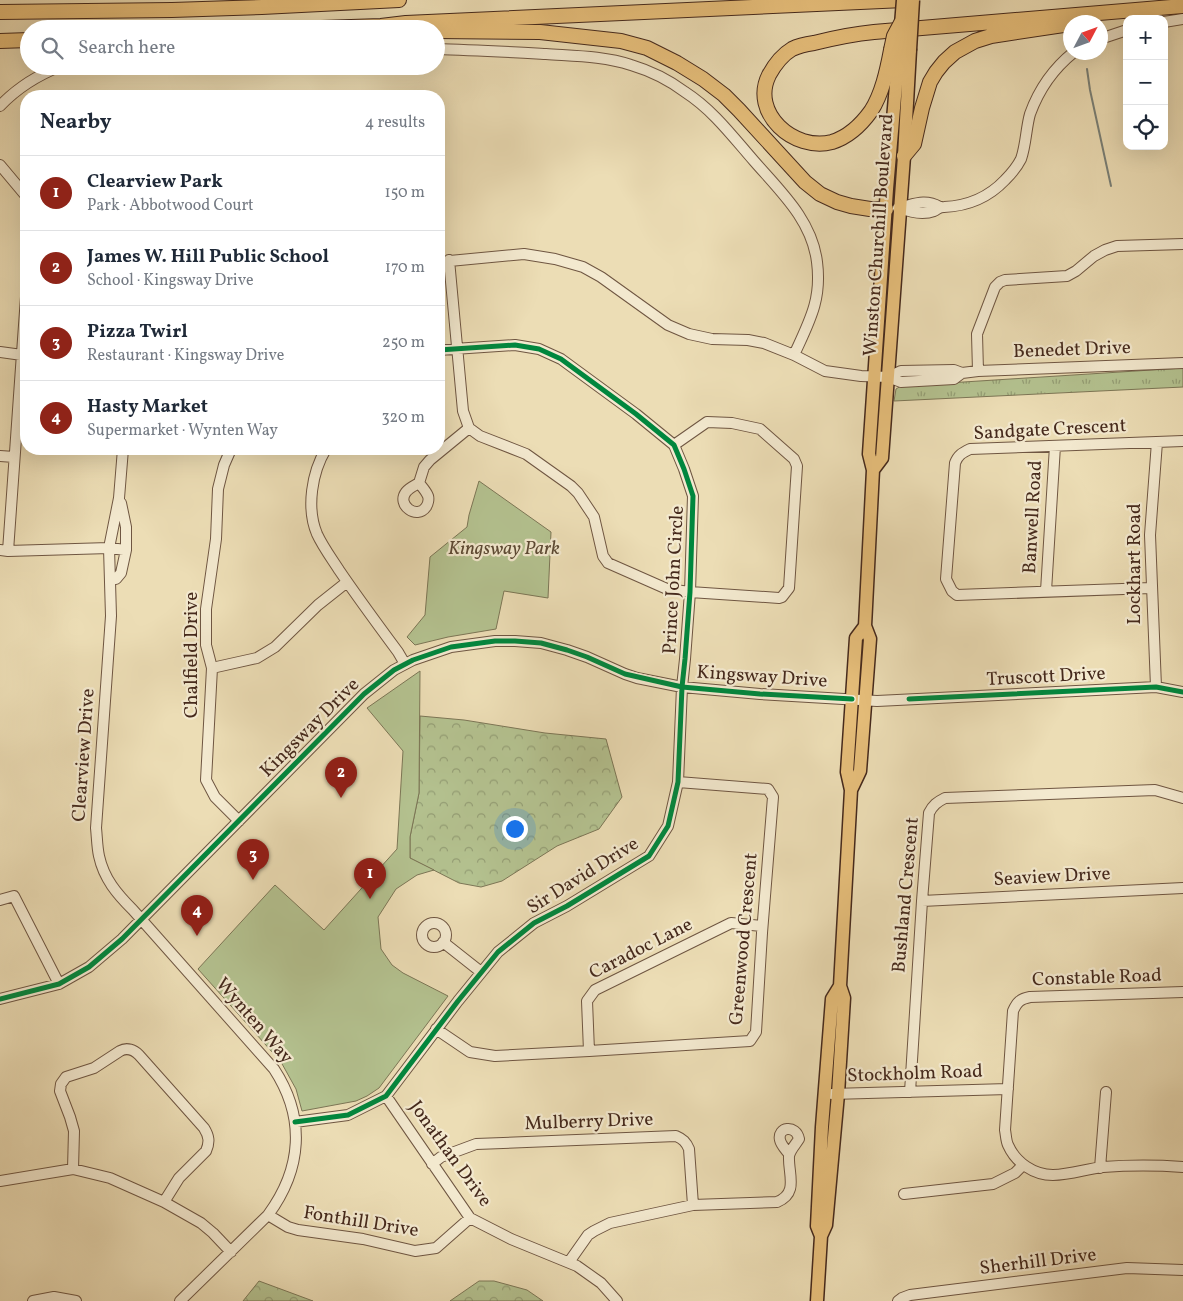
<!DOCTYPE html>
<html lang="en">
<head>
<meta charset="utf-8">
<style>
  :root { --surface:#fff; --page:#f2f2f3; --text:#1f2937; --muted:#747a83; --line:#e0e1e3; --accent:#8f2418 }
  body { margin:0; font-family:Vollkorn,serif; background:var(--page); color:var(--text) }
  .controls { position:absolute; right:15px; top:15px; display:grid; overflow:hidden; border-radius:10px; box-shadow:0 5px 20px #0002 }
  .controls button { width:45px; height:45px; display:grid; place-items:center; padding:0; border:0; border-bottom:1px solid var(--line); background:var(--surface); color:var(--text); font:25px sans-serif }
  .compass { position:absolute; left:1063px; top:15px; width:45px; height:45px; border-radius:50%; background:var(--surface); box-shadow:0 5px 20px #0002; rotate:49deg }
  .you { position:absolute; left:514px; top:828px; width:18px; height:18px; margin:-12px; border:4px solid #fff; border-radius:50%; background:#1a73e8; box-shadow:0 0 0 8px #1a73e833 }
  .badge { display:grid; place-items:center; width:32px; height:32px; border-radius:50%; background:var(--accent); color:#fff; font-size:16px; font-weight:700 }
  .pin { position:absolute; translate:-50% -41px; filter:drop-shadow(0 1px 2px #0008) }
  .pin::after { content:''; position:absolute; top:26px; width:18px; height:15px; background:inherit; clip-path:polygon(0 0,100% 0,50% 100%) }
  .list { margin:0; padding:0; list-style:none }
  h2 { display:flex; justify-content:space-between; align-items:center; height:65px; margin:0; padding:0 20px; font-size:21px }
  h2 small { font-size:16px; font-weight:400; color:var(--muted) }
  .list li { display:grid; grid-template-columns:32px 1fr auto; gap:15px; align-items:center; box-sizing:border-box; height:75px; padding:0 20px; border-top:1px solid var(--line) }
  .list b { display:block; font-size:19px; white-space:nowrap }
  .list p { margin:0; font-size:16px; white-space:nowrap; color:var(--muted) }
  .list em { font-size:16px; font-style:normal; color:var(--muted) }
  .icon { flex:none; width:28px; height:28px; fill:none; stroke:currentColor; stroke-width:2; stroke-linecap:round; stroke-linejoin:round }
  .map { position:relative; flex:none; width:1183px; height:1301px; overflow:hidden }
  .search { position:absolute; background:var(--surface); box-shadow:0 5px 20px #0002; left:20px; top:20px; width:425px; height:55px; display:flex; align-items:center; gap:12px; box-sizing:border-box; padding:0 18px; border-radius:28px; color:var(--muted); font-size:19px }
  .panel { position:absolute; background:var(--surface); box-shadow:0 5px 20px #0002; left:20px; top:90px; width:425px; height:365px; border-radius:20px }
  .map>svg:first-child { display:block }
  .grass { fill:url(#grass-tufts); stroke:#7c7656 }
  .forest { fill:url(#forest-crowns); stroke:#7c7656 }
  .park { fill:#b4c290; stroke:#7c7656 }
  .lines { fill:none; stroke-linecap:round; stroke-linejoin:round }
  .stream { stroke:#798078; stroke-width:2 }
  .minor-casing { stroke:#6f5642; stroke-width:12 }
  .major-casing { stroke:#45291c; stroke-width:15 }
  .highway-casing { stroke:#45291c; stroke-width:16 }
  .minor { stroke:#f3e9cf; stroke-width:10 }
  .major { stroke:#e6be7a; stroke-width:12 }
  .highway { stroke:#e6be7a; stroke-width:14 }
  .major-bridge-casing { stroke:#45291c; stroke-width:15; stroke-linecap:butt }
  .highway-bridge-casing { stroke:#45291c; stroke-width:16; stroke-linecap:butt }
  .major-bridge { stroke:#e6be7a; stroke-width:12 }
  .highway-bridge { stroke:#e6be7a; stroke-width:14 }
  .cycleway-casing { stroke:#f3e9cf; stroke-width:8 }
  .cycleway { stroke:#00873e; stroke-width:5 }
  .labels { text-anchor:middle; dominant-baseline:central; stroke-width:4.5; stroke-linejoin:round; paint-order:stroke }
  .street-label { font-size:19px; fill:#45291c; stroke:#f3e9cf }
  .park-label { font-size:19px; font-style:italic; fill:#5b4833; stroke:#f3e9cf }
</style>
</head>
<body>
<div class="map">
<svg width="1183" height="1301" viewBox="0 0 1183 1301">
  <defs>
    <pattern id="grass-tufts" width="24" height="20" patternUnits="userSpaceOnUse" patternTransform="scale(1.25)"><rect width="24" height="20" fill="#b4c290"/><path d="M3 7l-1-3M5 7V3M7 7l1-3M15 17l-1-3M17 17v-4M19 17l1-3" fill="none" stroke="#949e75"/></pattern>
    <pattern id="forest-crowns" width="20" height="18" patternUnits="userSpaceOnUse" patternTransform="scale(1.25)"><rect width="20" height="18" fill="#b4c290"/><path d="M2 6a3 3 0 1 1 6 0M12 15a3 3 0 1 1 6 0" fill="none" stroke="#949e75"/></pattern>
  </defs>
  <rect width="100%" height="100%" fill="#ecddb5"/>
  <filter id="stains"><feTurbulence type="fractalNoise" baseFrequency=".004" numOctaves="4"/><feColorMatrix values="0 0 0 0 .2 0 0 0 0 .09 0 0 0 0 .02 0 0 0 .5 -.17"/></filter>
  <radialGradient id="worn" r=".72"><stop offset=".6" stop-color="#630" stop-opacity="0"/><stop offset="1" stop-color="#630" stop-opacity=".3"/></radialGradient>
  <path class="grass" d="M1183,368V387L894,401L896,389L901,386Z"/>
  <path class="forest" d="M420,716L464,720L545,733L606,739L622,797L599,829L557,846L502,881L481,887L459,883L410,858V837L419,793Z
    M259,1281L313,1301H243Z
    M479,1281H494L527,1290L543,1301H450Z"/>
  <path class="park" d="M479,481L551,532L548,598L504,591L496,629L448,637L415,645L407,637L425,615L430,557L467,527L469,515Z
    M420,671L419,793L410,837V858L434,870L417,875L396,889L378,917L381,949L392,965L403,973L448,996L379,1088L367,1096L356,1101L302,1111L296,1089L281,1062L198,969L275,885L324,930L397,849L403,751L367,708Z"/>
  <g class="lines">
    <path class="stream" d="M1087,69L1090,90L1111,186"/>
    <g class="minor-casing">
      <path id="minor" d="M1164,22L1183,19
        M1100,39L1127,30
        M436,49C473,50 509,52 546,54C574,56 604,56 631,65C651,71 669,80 685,92C713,110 733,137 754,161C780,191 812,220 817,262C822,300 809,322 794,355
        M0,106C17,88 38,75 61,66
        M0,165L26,196
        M898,208C913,205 924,198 940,207
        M900,208C910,212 923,215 934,211C938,209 939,207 944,207C968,206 988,198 1005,180C1011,174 1017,167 1021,159C1026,145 1026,128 1030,114C1039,89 1054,68 1074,52
        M449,260L463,411L469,428L480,436L526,454L571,486L578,493L594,517L603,556L608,563L667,589L690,592L779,598L782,597L789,588L797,466L794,459L760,429L732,423L707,422L674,445
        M439,262L524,254L555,259L583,267L601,277L668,325L689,334L712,339L748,340L764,343L794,355L825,371L861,376L888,377L901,382L954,379L962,373L978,371L1183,363
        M0,352L22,355
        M978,371L977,334L995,287L1000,282L1005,280L1067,276L1076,271L1094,256L1105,250L1117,246L1183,244
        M888,377L901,371L954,370L962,373
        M123,449L119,498L109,548L111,616L96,828C97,837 97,847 99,856C104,879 117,894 133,910L274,1069C306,1118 302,1169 268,1215L180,1301
        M231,449L224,465L218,489L216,539L206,609V645L212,668L206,780L215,797L239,821
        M326,449C312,472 306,508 317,534C323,547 332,559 339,570C358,598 378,625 398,652L405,664
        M0,456L14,457
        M419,483C422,487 426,491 428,496C429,499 428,504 426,507C417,520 396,505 406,492C409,488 414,486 419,483Z
        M419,483L424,467L430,460L469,428
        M0,550L8,551L109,548L126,550
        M8,551L26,297
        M110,579H116L121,573L126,550V527L121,503
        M1151,588L957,595L952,591L946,579L955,463C958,455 962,453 970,449L1183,441
        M1046,591L1055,446
        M212,668L257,658L275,647L318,605L347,582
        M1156,687L1150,535L1157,442
        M0,900L14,896L59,984
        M922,901L1183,888
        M422 935a12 12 0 1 1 24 0a12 12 0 1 1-24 0Z
        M443,942L481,972
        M1183,992L1030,997C1020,999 1017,1002 1013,1011L1005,1130C1006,1135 1006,1141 1008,1145C1016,1163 1034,1175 1053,1175C1070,1175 1086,1169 1103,1167C1130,1165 1156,1165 1183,1167
        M0,999L59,984L89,967L122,939L364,694L394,670L413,660L451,647L495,641H515L541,643L567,650L587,657L625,674L637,678L682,687L760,694L877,701L1156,687L1183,692
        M436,1029L470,1052L495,1056L589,1051L750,1041L756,1032L762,933L773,797L768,789L678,782
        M589,1051L587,1001L595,990L731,923L762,926
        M910,1092L922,901L929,813C933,805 937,802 945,798L1155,790L1183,798
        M832,1094L1008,1089
        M386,1096L470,1218L511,1239L577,1266L601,1283L617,1301
        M295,1122L348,1115L386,1096L458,1001L498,952L534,923L567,906L649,856L668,826L678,782L682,687L685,659L690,592L693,496L684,469L674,445L636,414L561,359L539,349L515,345L439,350
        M432,1164L441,1157L476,1144L676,1136C683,1139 686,1142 689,1149L693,1205
        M1100,1168L1106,1092
        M73,1169L74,1131L70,1117L60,1091L61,1084L66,1077L94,1068L120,1051C127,1047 134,1050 139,1055L204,1128C209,1136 210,1142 206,1151L179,1178L164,1202
        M0,1181L73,1169L110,1178L164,1202L201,1223L213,1233L231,1252
        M904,1194L993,1184L1015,1173L1023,1165
        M268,1215L288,1227L298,1230L363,1239L415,1251L436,1248L470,1218
        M569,1262L588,1235L594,1231L610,1223L693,1205L777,1202C799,1193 788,1174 789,1156C790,1150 796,1144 799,1139C796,1124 777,1127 780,1140C781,1145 786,1150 789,1154
        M33,1301L54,1297L76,1301
        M898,1301L902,1298L910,1295L1127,1268L1183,1270"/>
    </g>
    <g class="major-casing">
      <path id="major" d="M873,470L882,458L904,156L910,50
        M851,790L860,771L870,639L865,626L873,470L869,454L887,189L899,50
        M821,1236L826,1225L838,1094L844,998L840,986L851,790L847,772L856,638L865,626
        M817,1301L821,1236L817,1226L822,1127L832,999L840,986"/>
    </g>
    <g class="highway-casing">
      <path id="highway" d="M0,12L172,10L262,7L399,0
        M291,29L381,26L406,23L904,0
        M436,31L540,32L621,41L647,48L677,63L703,79L724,95L739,110L805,182L820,194L837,202L851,206L870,209H886
        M0,41L29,40
        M891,50C887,71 882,94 871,111C861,125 848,137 832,142C794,152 750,113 769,75C775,64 782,55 792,49C798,46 807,44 814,43C834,38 853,34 874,32L1183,6
        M904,156L914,144L922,108L930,82L936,72L944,62L955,52L975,41L991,36L1070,24"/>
    </g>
    <use href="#minor" class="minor"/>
    <use href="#major" class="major"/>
    <use href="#highway" class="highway"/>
    <g class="major-bridge-casing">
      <path id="major-bridge" d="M899,50L903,0
        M910,50L913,0"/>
    </g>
    <g class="highway-bridge-casing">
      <path id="highway-bridge" d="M891,50L894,36L901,23"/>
    </g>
    <use href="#major-bridge" class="major-bridge"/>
    <use href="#highway-bridge" class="highway-bridge"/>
    <g class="cycleway-casing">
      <path id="cycleway" d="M909,699L1156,687L1183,692
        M0,999L59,984L89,967L122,939L364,694L394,670L413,660L451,647L495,641H515L541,643L567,650L587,657L625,674L682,687L760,694L852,699
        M295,1122L348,1115L386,1096L458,1001L498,952L534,923L567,906L649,856L668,826L678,782L682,687L685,659L690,592L693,496L684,469L674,445L636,414L561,359L539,349L515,345L439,350"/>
    </g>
    <use href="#cycleway" class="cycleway"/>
  </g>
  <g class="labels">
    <g class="street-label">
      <text transform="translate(879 235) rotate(-86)">Winston Churchill Boulevard</text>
      <text transform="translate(1072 350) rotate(-2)">Benedet Drive</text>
      <text transform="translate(1050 430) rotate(-3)">Sandgate Crescent</text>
      <text transform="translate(1033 517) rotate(-87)">Banwell Road</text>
      <text transform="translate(1135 564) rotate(-90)">Lockhart Road</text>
      <text transform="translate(674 580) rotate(-87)">Prince John Circle</text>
      <text transform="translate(192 655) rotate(-90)">Chalfield Drive</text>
      <text transform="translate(762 677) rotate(4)">Kingsway Drive</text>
      <text transform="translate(1046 677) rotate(-3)">Truscott Drive</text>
      <text transform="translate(310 728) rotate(-45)">Kingsway Drive</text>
      <text transform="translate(84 755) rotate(-86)">Clearview Drive</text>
      <text transform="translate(583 876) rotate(-32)">Sir David Drive</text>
      <text transform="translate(1052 877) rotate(-3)">Seaview Drive</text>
      <text transform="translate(906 895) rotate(-85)">Bushland Crescent</text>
      <text transform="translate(744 939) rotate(-85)">Greenwood Crescent</text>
      <text transform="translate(641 949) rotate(-27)">Caradoc Lane</text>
      <text transform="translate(1097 978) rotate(-2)">Constable Road</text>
      <text transform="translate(254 1021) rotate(49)">Wynten Way</text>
      <text transform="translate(915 1074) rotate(-2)">Stockholm Road</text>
      <text transform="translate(589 1122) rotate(-2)">Mulberry Drive</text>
      <text transform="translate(450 1154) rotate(54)">Jonathan Drive</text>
      <text transform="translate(361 1222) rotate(9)">Fonthill Drive</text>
      <text transform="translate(1038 1262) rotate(-7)">Sherhill Drive</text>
    </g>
    <g class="park-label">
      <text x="504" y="549">Kingsway Park</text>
    </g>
  </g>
  <rect width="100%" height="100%" filter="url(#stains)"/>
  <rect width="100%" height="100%" fill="url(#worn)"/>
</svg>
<div class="controls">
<button>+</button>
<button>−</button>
<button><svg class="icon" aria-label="locate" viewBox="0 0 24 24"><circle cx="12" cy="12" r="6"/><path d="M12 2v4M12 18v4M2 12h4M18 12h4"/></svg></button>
</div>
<svg class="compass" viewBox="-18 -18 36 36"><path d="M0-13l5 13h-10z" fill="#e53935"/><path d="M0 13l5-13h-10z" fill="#747a83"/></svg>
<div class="you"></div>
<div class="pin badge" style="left:370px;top:899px">1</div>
<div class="pin badge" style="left:341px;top:798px">2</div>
<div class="pin badge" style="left:253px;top:880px">3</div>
<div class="pin badge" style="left:197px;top:936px">4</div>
<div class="search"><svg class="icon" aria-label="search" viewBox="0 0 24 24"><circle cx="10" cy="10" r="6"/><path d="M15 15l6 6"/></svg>Search here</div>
<section class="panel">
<h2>Nearby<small>4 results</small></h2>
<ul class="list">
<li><span class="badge">1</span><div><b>Clearview Park</b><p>Park · Abbotwood Court</p></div><em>150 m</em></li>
<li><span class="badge">2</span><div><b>James W. Hill Public School</b><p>School · Kingsway Drive</p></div><em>170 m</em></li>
<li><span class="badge">3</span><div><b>Pizza Twirl</b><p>Restaurant · Kingsway Drive</p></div><em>250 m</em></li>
<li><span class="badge">4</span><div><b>Hasty Market</b><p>Supermarket · Wynten Way</p></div><em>320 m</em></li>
</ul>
</section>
</div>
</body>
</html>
